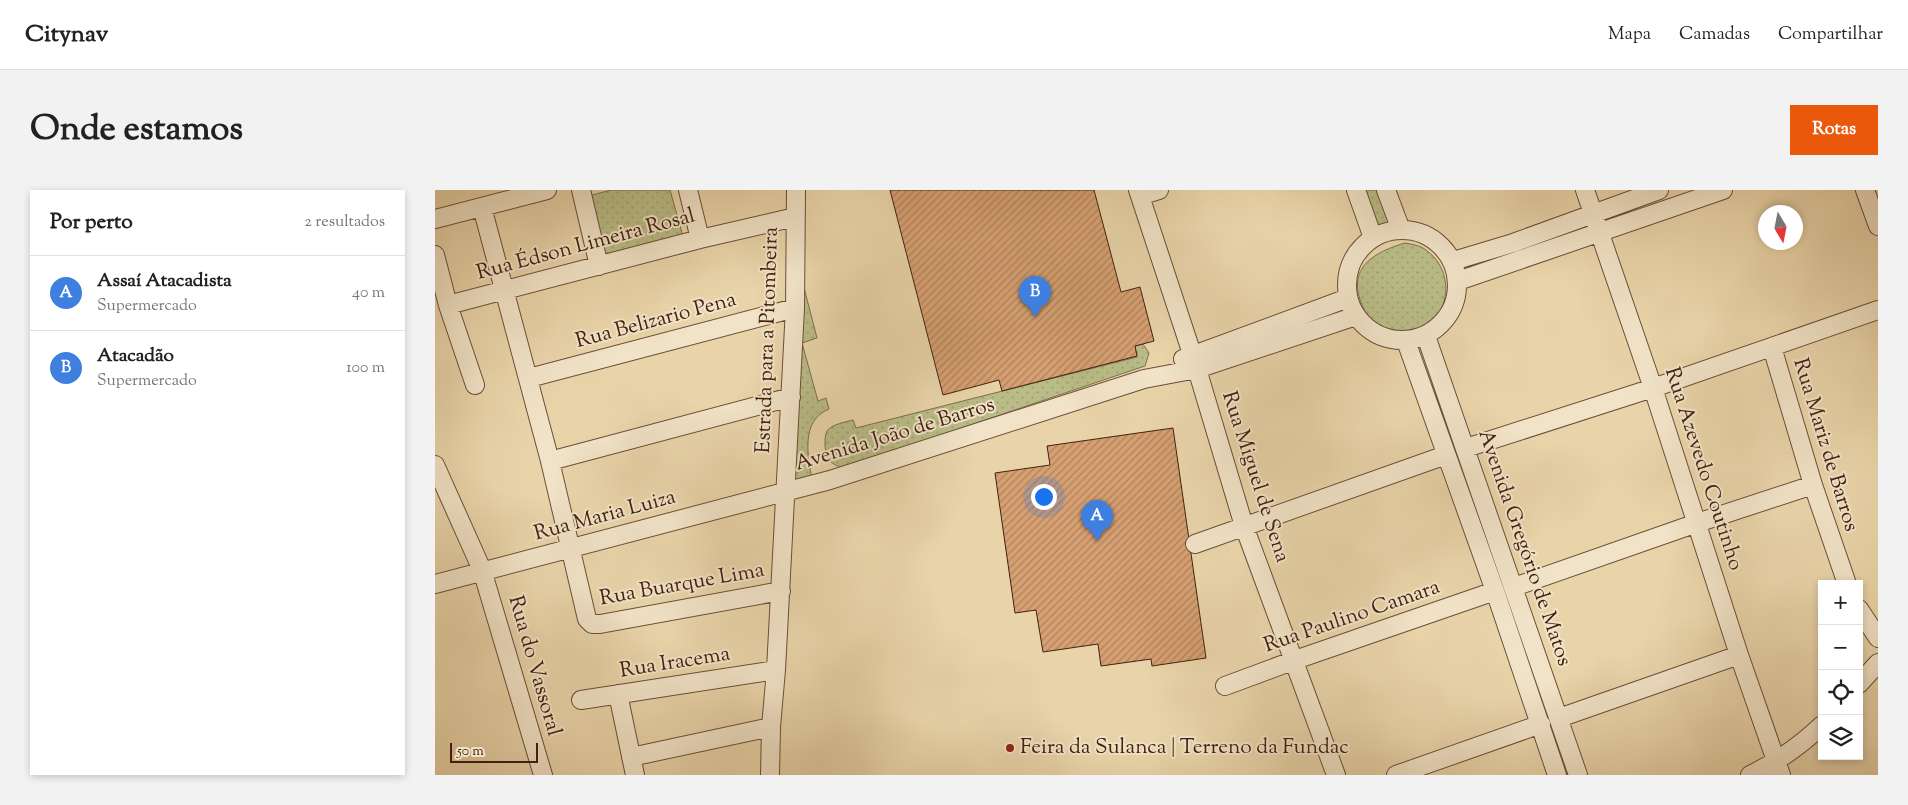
<!DOCTYPE html>
<html lang="pt">
<head>
<meta charset="utf-8">
<style>
  :root { --surface:#fff; --page:#f2f2f2; --text:#222; --muted:#767676; --line:#e0e0e0; --accent:#ea580c }
  body { margin:0; font-family:"Sorts Mill Goudy",serif; background:var(--page); color:var(--text) }
  .controls { position:absolute; right:15px; bottom:15px; display:grid; overflow:hidden; border-radius:0px; box-shadow:0 2px 8px #0003 }
  .controls button { width:45px; height:45px; display:grid; place-items:center; padding:0; border:0; border-bottom:1px solid var(--line); background:var(--surface); color:var(--text); font:25px sans-serif }
  .compass { position:absolute; left:1323px; top:15px; width:45px; height:45px; border-radius:50%; background:var(--surface); box-shadow:0 2px 8px #0003; rotate:170deg }
  .scale { position:absolute; left:15px; bottom:12px; width:88px; box-sizing:border-box; padding-left:5px; border:2px solid #432012; border-top:0; font-size:14px; line-height:18px; white-space:nowrap; color:#432012; -webkit-text-stroke:4px #f1e3c7; paint-order:stroke }
  .you { position:absolute; left:608px; top:306px; width:18px; height:18px; margin:-12px; border:4px solid #fff; border-radius:50%; background:#1a73e8; box-shadow:0 0 0 8px #1a73e833 }
  .badge { display:grid; place-items:center; width:32px; height:32px; border-radius:50%; background:var(--accent); color:#fff; font-size:16px; font-weight:700 }
  .pin { position:absolute; translate:-50% -41px; filter:drop-shadow(0 1px 2px #0008) }
  .pin::after { content:''; position:absolute; top:26px; width:18px; height:15px; background:inherit; clip-path:polygon(0 0,100% 0,50% 100%) }
  .list { margin:0; padding:0; list-style:none }
  h2 { display:flex; justify-content:space-between; align-items:center; height:65px; margin:0; padding:0 20px; font-size:21px }
  h2 small { font-size:16px; font-weight:400; color:var(--muted) }
  .list li { display:grid; grid-template-columns:32px 1fr auto; gap:15px; align-items:center; box-sizing:border-box; height:75px; padding:0 20px; border-top:1px solid var(--line) }
  .list b { display:block; font-size:19px; white-space:nowrap }
  .list p { margin:0; font-size:16px; white-space:nowrap; color:var(--muted) }
  .list em { font-size:16px; font-style:normal; color:var(--muted) }
  .icon { flex:none; width:28px; height:28px; fill:none; stroke:currentColor; stroke-width:2; stroke-linecap:round; stroke-linejoin:round }
  .map { position:relative; flex:none; width:1443px; height:585px; overflow:hidden; border-radius:0px }
  header { display:flex; align-items:center; gap:30px; box-sizing:border-box; height:70px; padding:0 25px; background:var(--surface); border-bottom:1px solid var(--line) }
  header strong { font-size:24px }
  nav { display:flex; gap:28px; margin-inline-start:auto; font-size:18px }
  .intro { display:flex; align-items:center; justify-content:space-between; box-sizing:border-box; height:120px; padding:0 30px }
  h1 { margin:0; font-size:35px }
  .button { padding:12px 22px; border-radius:0px; background:var(--accent); color:#fff; font-size:18px; font-weight:700 }
  main { display:flex; gap:30px; padding:0 30px }
  aside { flex:1; background:var(--surface); border-radius:0px; box-shadow:0 2px 8px #0003 }
  .map>svg:first-child { display:block }
  .grass { fill:url(#grass-dots); stroke:#7e6e4c }
  .building { fill:url(#building-hatch); stroke:#432012 }
  .lines { fill:none; stroke-linecap:round; stroke-linejoin:round }
  .minor-casing { stroke:#6c4d38; stroke-width:20 }
  .minor { stroke:#f1e3c7; stroke-width:18 }
  .poi-dot { fill:#8f2418; stroke:#f1e3c7; stroke-width:2 }
  .labels { text-anchor:middle; dominant-baseline:central; stroke-width:4; stroke-linejoin:round; paint-order:stroke }
  .street-label { font-size:21px; fill:#432012; stroke:#f1e3c7 }
  .poi-label { font-size:21px; fill:#432012; stroke:#f1e3c7; text-anchor:start }
</style>
</head>
<body>
<header>
<strong>Citynav</strong>
<nav><a>Mapa</a><a>Camadas</a><a>Compartilhar</a></nav>
</header>
<div class="intro"><h1>Onde estamos</h1><a class="button">Rotas</a></div>
<main>
<aside>
<h2>Por perto<small>2 resultados</small></h2>
<ul class="list">
<li><span class="badge" style="background:#3f7fe0">A</span><div><b>Assaí Atacadista</b><p>Supermercado</p></div><em>40 m</em></li>
<li><span class="badge" style="background:#3f7fe0">B</span><div><b>Atacadão</b><p>Supermercado</p></div><em>100 m</em></li>
</ul>
</aside>
<div class="map">
<svg width="1443" height="585" viewBox="0 0 1443 585">
  <defs>
    <pattern id="grass-dots" width="8" height="8" patternUnits="userSpaceOnUse" patternTransform="scale(1.25)"><rect width="8" height="8" fill="#b9bc86"/><path d="M2 2h.1M6 6h.1" fill="none" stroke="#a0a173" stroke-width="1.8" stroke-linecap="round"/></pattern>
    <pattern id="building-hatch" width="6" height="6" patternUnits="userSpaceOnUse" patternTransform="scale(1.25)"><rect width="6" height="6" fill="#d6a072"/><path d="M-1 1l2-2M0 6l6-6M5 7l2-2" fill="none" stroke="#af825c"/></pattern>
  </defs>
  <rect width="100%" height="100%" fill="#e9d4a9"/>
  <filter id="stains"><feTurbulence type="fractalNoise" baseFrequency=".004" numOctaves="4"/><feColorMatrix values="0 0 0 0 .2 0 0 0 0 .09 0 0 0 0 .02 0 0 0 .5 -.17"/></filter>
  <radialGradient id="worn" r=".72"><stop offset=".6" stop-color="#630" stop-opacity="0"/><stop offset="1" stop-color="#630" stop-opacity=".3"/></radialGradient>
  <path class="grass" d="M176,0H235L249,50L169,70L154,6Z
    M928,0H946L958,36L942,42Z
    M970,53C975,54 983,55 988,58C1031,85 1009,153 957,143C946,141 936,133 931,123C909,83 932,64 970,53Z
    M362,86H366L382,148L367,153L383,211L391,208L394,219C365,231 373,266 377,290L360,295Z
    M708,154L714,163L710,176L411,277C396,277 390,268 390,253C390,250 390,245 392,241C397,234 411,232 418,230L421,238L702,167L700,156Z"/>
  <path class="building" d="M455,0H659L686,102L705,97L719,151L700,156L702,166L567,201L564,190L508,205Z
    M738,238L771,468L717,476L716,469L666,476L663,454L608,462L601,420L580,423L560,283L615,275L612,256Z"/>
  <g class="lines">
    <g class="minor-casing">
      <path id="minor" d="M146,0L164,76
        M253,0L265,49
        M703,0L762,179L809,336L901,585
        M921,0L938,48
        M951,0L966,40
        M1150,0L1218,198L1304,465L1346,585
        M1430,0L1443,36
        M705,6L724,0
        M47,17L115,271L152,429L157,434H165L346,401
        M0,29L112,0
        M912 95a55 55 0 1 1 110 0a55 55 0 1 1-110 0Z
        M0,65L13,115L40,195
        M1018,71L1078,53L1224,0
        M1023,91L1288,0
        M13,115L265,49L360,27
        M991,146L1143,585
        M971,151L1060,401L1122,585
        M1337,157L1378,295L1412,394
        M748,169L913,108
        M94,188L360,118
        M1031,258L1218,198L1443,120
        M115,271L356,207
        M0,275L47,380L108,585
        M760,354L1011,265
        M0,394L395,290L709,189L762,179L921,126
        M1079,397L1262,333L1378,295
        M1424,419L1443,448
        M1424,494L1443,473
        M790,496L860,470L1060,401
        M183,504L200,585
        M146,510L341,480
        M1124,528L1304,465
        M196,567L336,537
        M335,585L336,537L341,480L360,118L361,0
        M961,585L1106,534
        M1315,585C1342,572 1365,556 1387,535"/>
    </g>
    <use href="#minor" class="minor"/>
  </g>
  <circle class="poi-dot" cx="575" cy="558" r="5"/>
  <g class="labels">
    <g class="street-label">
      <text transform="translate(151 55) rotate(-15)">Rua Édson Limeira Rosal</text>
      <text transform="translate(221 131) rotate(-15)">Rua Belizario Pena</text>
      <text transform="translate(333 150) rotate(-88)">Estrada para a Pitombeira</text>
      <text transform="translate(460 245) rotate(-17)">Avenida João de Barros</text>
      <text transform="translate(1390 255) rotate(73)">Rua Mariz de Barros</text>
      <text transform="translate(1268 279) rotate(72)">Rua Azevedo Coutinho</text>
      <text transform="translate(820 287) rotate(72)">Rua Miguel de Sena</text>
      <text transform="translate(170 326) rotate(-15)">Rua Maria Luiza</text>
      <text transform="translate(1089 358) rotate(71)">Avenida Gregório de Matos</text>
      <text transform="translate(247 395) rotate(-10)">Rua Buarque Lima</text>
      <text transform="translate(917 427) rotate(-19)">Rua Paulino Camara</text>
      <text transform="translate(240 473) rotate(-9)">Rua Iracema</text>
      <text transform="translate(99 476) rotate(74)">Rua do Vassoral</text>
    </g>
    <g class="poi-label">
      <text x="585" y="558">Feira da Sulanca | Terreno da Fundac</text>
    </g>
  </g>
  <rect width="100%" height="100%" filter="url(#stains)"/>
  <rect width="100%" height="100%" fill="url(#worn)"/>
</svg>
<div class="controls">
<button>+</button>
<button>−</button>
<button><svg class="icon" aria-label="locate" viewBox="0 0 24 24"><circle cx="12" cy="12" r="6"/><path d="M12 2v4M12 18v4M2 12h4M18 12h4"/></svg></button>
<button><svg class="icon" aria-label="layers" viewBox="0 0 24 24"><path d="M12 4l9 5-9 5-9-5zM3 14l9 5 9-5"/></svg></button>
</div>
<svg class="compass" viewBox="-18 -18 36 36"><path d="M0-13l5 13h-10z" fill="#e53935"/><path d="M0 13l5-13h-10z" fill="#767676"/></svg>
<div class="scale">50 m</div>
<div class="you"></div>
<div class="pin badge" style="left:662px;top:351px;background:#3f7fe0">A</div>
<div class="pin badge" style="left:600px;top:127px;background:#3f7fe0">B</div>
</div>
</main>
</body>
</html>
